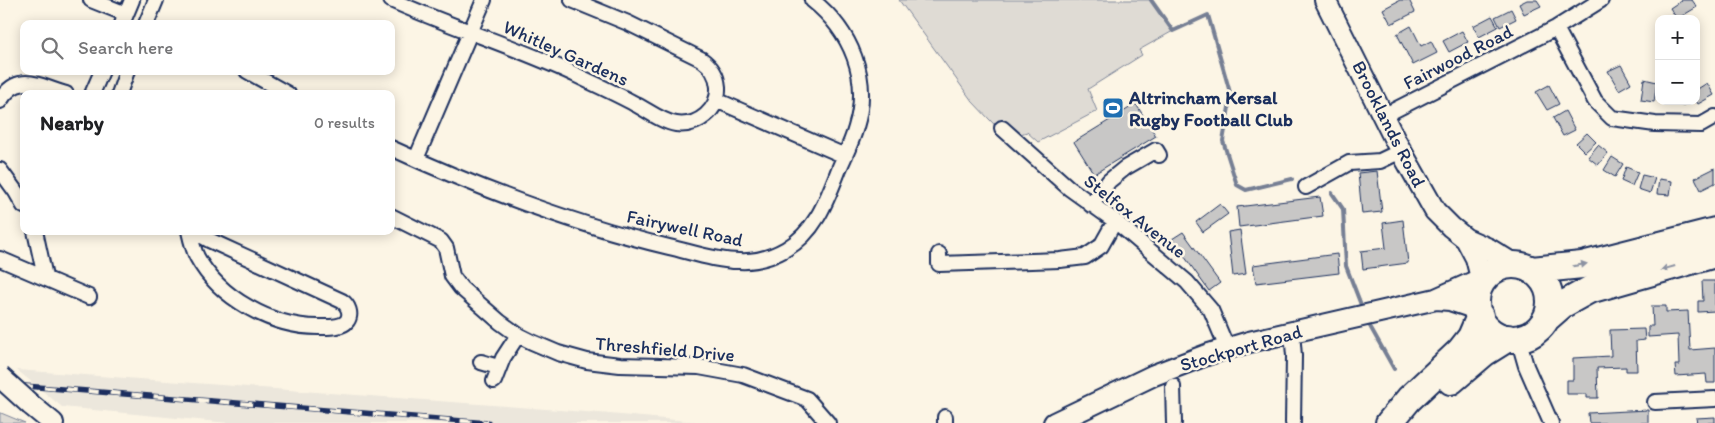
<!DOCTYPE html>
<html lang="en">
<head>
<meta charset="utf-8">
<style>
  :root { --surface:#fff; --page:#f2f2f2; --text:#202124; --muted:#757577; --line:#e0e0e0 }
  body { margin:0; font-family:Itim,sans-serif; background:var(--page); color:var(--text) }
  .controls { position:absolute; right:15px; top:15px; display:grid; overflow:hidden; border-radius:10px; box-shadow:0 2px 12px #0003 }
  .controls button { width:45px; height:45px; display:grid; place-items:center; padding:0; border:0; border-bottom:1px solid var(--line); background:var(--surface); color:var(--text); font:25px sans-serif }
  .list { margin:0; padding:0; list-style:none }
  h2 { display:flex; justify-content:space-between; align-items:center; height:65px; margin:0; padding:0 20px; font-size:21px }
  h2 small { font-size:16px; font-weight:400; color:var(--muted) }
  .icon { flex:none; width:28px; height:28px; fill:none; stroke:currentColor; stroke-width:2; stroke-linecap:round; stroke-linejoin:round }
  .map { position:relative; flex:none; width:1715px; height:423px; overflow:hidden }
  .search { position:absolute; background:var(--surface); box-shadow:0 2px 12px #0003; left:20px; top:20px; width:375px; height:55px; display:flex; align-items:center; gap:12px; box-sizing:border-box; padding:0 18px; border-radius:10px; color:var(--muted); font-size:19px }
  .panel { position:absolute; background:var(--surface); box-shadow:0 2px 12px #0003; left:20px; top:90px; width:375px; height:145px; border-radius:10px }
  .map>svg:first-child { display:block }
  .built { fill:#ece7dc }
  .green { fill:#dfdbd4; stroke:#7d8599 }
  .lines { fill:none; stroke-linecap:round; stroke-linejoin:round }
  .stream { stroke:#767f94; stroke-width:4 }
  .building { fill:#c8c7c6; stroke:#1b2f5e }
  .street-casing { stroke:#1b2f5e; stroke-width:18 }
  .secondary-casing { stroke:#1b2f5e; stroke-width:24 }
  .highway-casing { stroke:#1b2f5e; stroke-width:30 }
  .street { stroke:#fcf5e5; stroke-width:14 }
  .secondary { stroke:#fcf5e5; stroke-width:20 }
  .highway { stroke:#fcf5e5; stroke-width:26 }
  .rail-casing { stroke:#1b2f5e; stroke-width:5.5 }
  .rail { stroke:#fcf5e5; stroke-width:4; stroke-dasharray:11; stroke-linecap:butt }
  .secondary-bridge-casing { stroke:#1b2f5e; stroke-width:24; stroke-linecap:butt }
  .secondary-bridge { stroke:#fcf5e5; stroke-width:20 }
  .oneway { fill:#8c92a2 }
  .labels { text-anchor:middle; dominant-baseline:central; stroke-width:5; stroke-linejoin:round; paint-order:stroke }
  .street-label { font-size:19px; fill:#1b2f5e; stroke:#fcf5e5 }
  .poi-label { font-size:19px; font-weight:bold; fill:#1b2f5e; stroke:#fcf5e5; text-anchor:start }
</style>
</head>
<body>
<div class="map">
<svg width="1715" height="423" viewBox="0 0 1715 423">
  <rect width="100%" height="100%" fill="#fcf5e5"/>
  <filter id="ink" filterUnits="userSpaceOnUse"><feTurbulence type="fractalNoise" baseFrequency=".02" numOctaves="2"/><feDisplacementMap in="SourceGraphic" scale="10" xChannelSelector="R" yChannelSelector="G"/><feConvolveMatrix kernelMatrix="1 2 1 2 8 2 1 2 1" color-interpolation-filters="sRGB"/></filter>
  <g filter="url(#ink)">
    <path class="built" d="M17,370L599,413L708,423H229L62,407Z"/>
    <path class="green" d="M899,0H1151L1173,31L1139,50L1142,55L1088,89L1097,111L1038,142L1027,132L1007,138L972,101Z
      M0,413H1L25,423H0Z"/>
    <g class="lines">
      <path class="stream" d="M1151,0L1173,31L1208,15L1231,96L1223,141L1237,185L1246,190L1292,179
        M1332,193L1343,209L1346,266L1363,310
        M1367,321L1394,369"/>
    </g>
    <path class="building" d="M1400,0H1409L1415,12L1391,24L1383,9Z
      M1527,0H1537L1541,6L1524,14L1519,4Z
      M1682,0H1692L1697,7L1677,19L1670,8Z
      M1511,9L1516,19L1500,27L1495,17Z
      M1492,16L1498,27L1479,37L1473,26Z
      M1411,26L1421,46L1431,41L1437,53L1413,65L1397,34Z
      M1462,31L1468,42L1449,52L1443,41Z
      M1621,65L1631,83L1619,90L1608,71Z
      M1644,79L1657,82L1654,102L1641,100Z
      M1707,83L1714,95L1698,104L1696,101V90Z
      M1549,85L1559,104L1547,110L1536,92Z
      M1670,101H1684L1683,106L1670,103Z
      M1136,104L1156,136L1094,174L1074,142Z
      M1565,111L1575,130L1563,136L1553,118Z
      M1587,133L1596,142L1585,152L1576,143Z
      M1598,145L1608,153L1598,165L1588,157Z
      M1612,157L1623,164L1615,177L1604,170Z
      M1626,167L1638,172L1632,186L1621,181Z
      M1715,168V183L1701,190L1695,178Z
      M1377,171L1382,212L1362,214L1358,173Z
      M1642,175L1655,178L1650,193L1638,189Z
      M1659,179L1672,181L1670,195L1657,194Z
      M1320,197L1323,216L1239,227L1237,207Z
      M1220,204L1228,214L1203,232L1196,222Z
      M1403,220L1408,263L1363,269L1361,251L1386,248L1383,223Z
      M1240,230L1246,274L1233,276L1228,232Z
      M1183,232L1220,283L1209,291L1172,239Z
      M1337,254L1339,273L1256,283L1253,265Z
      M1702,281H1715V311L1698,312V301H1703Z
      M1652,306H1666V312L1688,311L1690,350L1715,348V383H1707L1706,374L1676,376L1675,365H1679L1678,335L1648,337V326H1653Z
      M1644,329L1645,340L1636,341L1637,371H1626V367L1597,368L1598,398H1587V394H1567V380H1573V358L1611,356L1610,330Z
      M1648,410V423H1589L1588,413Z
      M1715,417V423H1697L1696,418Z"/>
    <g class="lines">
      <g class="street-casing">
        <path id="street" d="M91,0L126,14
          M391,0C451,27 514,46 574,74C594,84 615,93 635,104C647,110 662,122 676,124C698,127 719,110 718,87C717,74 711,66 701,59L628,23L572,0
          M122,24L132,0
          M146,24L156,0
          M1556,28L1595,101L1612,118L1655,124L1701,125L1715,117
          M247,71L288,94
          M92,94L102,71
          M119,94L127,71
          M716,100L845,156
          M0,101C18,71 38,86 66,94
          M1383,116L1556,28L1601,0
          M1002,128L1069,188L1115,221L1187,282L1211,310L1227,348
          M391,148C480,189 573,224 669,247C691,252 716,261 739,261C755,262 772,257 786,249C816,232 827,199 839,169C845,155 852,142 856,127C871,78 851,31 812,0
          M416,159L484,0
          M0,170L16,192L24,206
          M1306,187L1349,163L1380,161L1401,151
          M1091,205L1109,181L1125,168L1156,150L1159,155
          M391,216L441,241L446,248L452,276L461,288L500,322L518,335L532,342L558,353L587,361L620,365L699,367L743,375L807,399L828,423
          M35,231L45,277
          M189,231C191,240 193,249 197,257C219,298 272,327 318,327C327,327 342,328 347,321C352,314 348,305 342,301L209,240L193,231
          M939,254V264L1060,260L1085,257L1101,246L1115,221
          M0,259L89,297
          M1292,332L1294,356L1293,423
          M1518,338L1526,366L1551,423
          M481,362L498,367
          M494,381L503,358L518,335
          M1173,386L1174,423
          M1655,402L1715,399
          M945,417V423"/>
      </g>
      <g class="secondary-casing">
        <path id="secondary" d="M1325,0L1396,142L1435,211L1451,227L1466,239L1489,249L1515,265
          M1436,299L1450,300L1477,309
          M31,405L53,423
          M1054,423L1154,375L1209,354L1249,342L1436,299L1474,282H1482L1476,258L1466,239"/>
      </g>
      <g class="highway-casing">
        <path id="highway" d="M1476 302a37 37 0 1 1 74 0a37 37 0 1 1-74 0Z
          M1532,270L1582,265L1715,231
          M1546,319L1562,305L1589,290L1715,254
          M1451,381L1484,353L1508,338
          M1389,423L1409,399L1460,351L1471,337L1480,316"/>
      </g>
      <use href="#street" class="street"/>
      <use href="#secondary" class="secondary"/>
      <use href="#highway" class="highway"/>
      <g class="rail-casing">
        <path id="rail" d="M0,384L488,423"/>
      </g>
      <use href="#rail" class="rail"/>
      <g class="secondary-bridge-casing">
        <path id="secondary-bridge" d="M0,377L31,405"/>
      </g>
      <use href="#secondary-bridge" class="secondary-bridge"/>
    </g>
    <defs><path id="oneway-solid" d="M-6-.8H1V-3.2L6.5 0L1 3.2V.8H-6Z" transform="scale(1.25)"/></defs>
    <g class="oneway">
      <use href="#oneway-solid" transform="translate(1580 265) rotate(-10)"/>
      <use href="#oneway-solid" transform="translate(1668 268) rotate(164)"/>
    </g>
  </g>
  <defs>
    <g id="stadium-square" transform="scale(1.125)"><rect x="-9" y="-9" width="18" height="18" rx="4" fill="#1f6fb2" stroke="#fcf5e5"/><path d="M0-5a6.5 5 0 1 0 0 10a6.5 5 0 1 0 0-10ZM-3.5-1.8h7v3.6h-7Z" fill="#fff"/></g>
  </defs>
  <g fill-rule="evenodd">
    <use href="#stadium-square" x="1113" y="108"/>
  </g>
  <g class="labels">
    <g class="street-label">
      <text transform="translate(566 53) rotate(24)">Whitley Gardens</text>
      <text transform="translate(1458 57) rotate(-27)">Fairwood Road</text>
      <text transform="translate(1389 124) rotate(63)">Brooklands Road</text>
      <text transform="translate(1135 216) rotate(38)">Stelfox Avenue</text>
      <text transform="translate(685 228) rotate(12)">Fairywell Road</text>
      <text transform="translate(1241 348) rotate(-16)">Stockport Road</text>
      <text transform="translate(665 349) rotate(5)">Threshfield Drive</text>
    </g>
    <g class="poi-label">
      <text x="1129" y="97">Altrincham Kersal<tspan x="1129" dy="22">Rugby Football Club</tspan></text>
    </g>
  </g>
</svg>
<div class="controls">
<button>+</button>
<button>−</button>
</div>
<div class="search"><svg class="icon" aria-label="search" viewBox="0 0 24 24"><circle cx="10" cy="10" r="6"/><path d="M15 15l6 6"/></svg>Search here</div>
<section class="panel">
<h2>Nearby<small>0 results</small></h2>
<ul class="list">
</ul>
</section>
</div>
</body>
</html>
